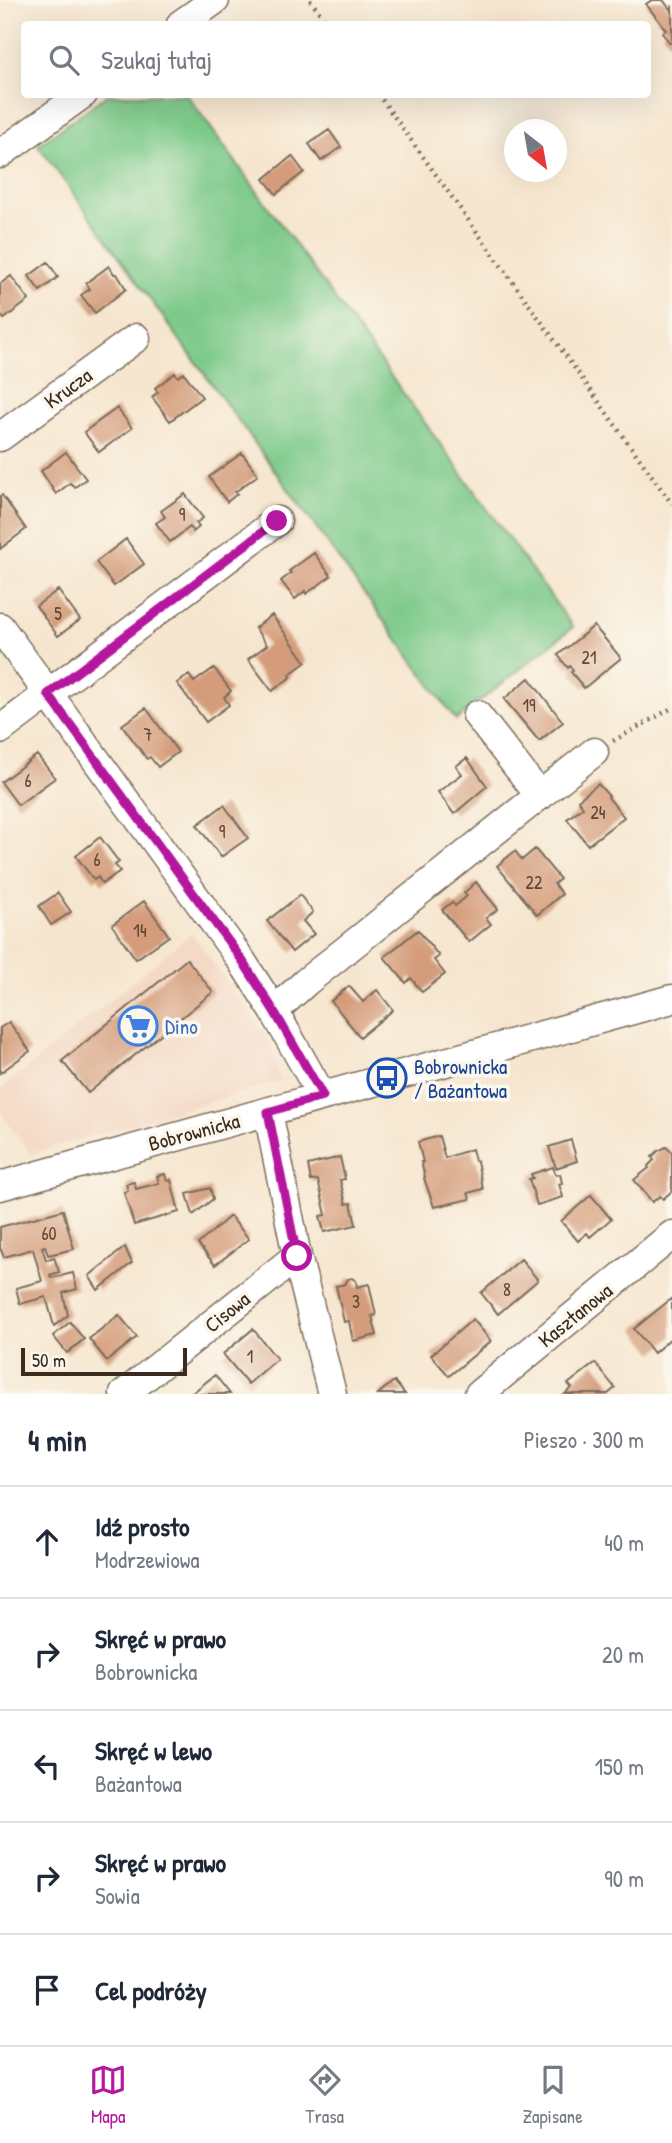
<!DOCTYPE html>
<html lang="pl">
<head>
<meta charset="utf-8">
<style>
  :root { --surface:#fff; --page:#f6f6f7; --text:#1f2937; --muted:#747a83; --line:#e0e1e3; --accent:#b5179e }
  body { margin:0; font-family:"Patrick Hand",sans-serif; background:var(--page); color:var(--text) }
  .compass { position:absolute; left:504px; top:119px; width:63px; height:63px; border-radius:50%; background:var(--surface); box-shadow:0 7px 28px #0002; rotate:149deg }
  .scale { position:absolute; left:21px; bottom:18px; width:166px; box-sizing:border-box; padding-left:7px; border:4px solid #3b2a1e; border-top:0; font-size:19px; line-height:24px; white-space:nowrap; color:#3b2a1e; -webkit-text-stroke:5px #fbf7ec; paint-order:stroke }
  .stop { position:absolute; width:21px; height:21px; margin:-16px; border:5px solid #b5179e; border-radius:50%; background:#fff }
  .stop.end { background:#b5179e; border-color:#fff; box-shadow:0 2px 7px #0008 }
  .list { margin:0; padding:0; list-style:none }
  h2 { display:flex; justify-content:space-between; align-items:center; height:91px; margin:0; padding:0 28px; font-size:30px }
  h2 small { font-size:23px; font-weight:400; color:var(--muted) }
  .list li { display:grid; grid-template-columns:46px 1fr auto; gap:21px; align-items:center; box-sizing:border-box; height:112px; padding:0 28px; border-top:2px solid var(--line) }
  .list b { display:block; font-size:26px; white-space:nowrap }
  .list p { margin:0; font-size:23px; white-space:nowrap; color:var(--muted) }
  .list em { font-size:23px; font-style:normal; color:var(--muted) }
  .icon { flex:none; width:38px; height:38px; fill:none; stroke:currentColor; stroke-width:2; stroke-linecap:round; stroke-linejoin:round }
  .map { position:relative; flex:none; width:672px; height:1394px; overflow:hidden }
  .search { position:absolute; background:var(--surface); box-shadow:0 7px 28px #0002; left:21px; right:21px; top:21px; height:77px; display:flex; align-items:center; gap:18px; box-sizing:border-box; padding:0 24px; border-radius:7px; color:var(--muted); font-size:26px }
  .sheet { height:651px; background:var(--surface) }
  nav { display:flex; justify-content:space-around; align-items:center; box-sizing:border-box; height:98px; border-top:2px solid var(--line); background:var(--surface); font-size:19px; color:var(--muted) }
  nav a { display:grid; justify-items:center; gap:4px }
  nav .on { color:var(--accent) }
  .map>svg:first-child { display:block }
  .built { fill:#f3d4bf }
  .green { fill:#7bc989; stroke:#5b7a54; stroke-width:2 }
  .building { fill:#d49c7a }
  .lines { fill:none; stroke-linecap:round; stroke-linejoin:round }
  .minor-casing { stroke:#7c6c5c; stroke-width:31 }
  .path { stroke:#7c6c5c; stroke-width:4.5; stroke-dasharray:2 5; stroke-linecap:butt }
  .minor { stroke:#fff; stroke-width:28 }
  .route { stroke:#b5179e; stroke-width:9 }
  .labels { text-anchor:middle; dominant-baseline:central; stroke-width:7; stroke-linejoin:round; paint-order:stroke }
  .number-label { font-size:18px; fill:#614635 }
  .street-label { font-size:21px; fill:#3b2a1e; stroke:#fbf7ec }
  .shop-label { font-size:21px; fill:#366cbe; stroke:#fbf7ec; text-anchor:start }
  .transit-label { font-size:21px; fill:#164399; stroke:#fbf7ec; text-anchor:start }
</style>
</head>
<body>
<div class="map">
<svg width="672" height="1394" viewBox="0 0 672 1394">
  <rect width="100%" height="100%" fill="#fbf7ec"/>
  <filter id="ink" filterUnits="userSpaceOnUse"><feTurbulence type="fractalNoise" baseFrequency=".0143" numOctaves="2"/><feDisplacementMap in="SourceGraphic" scale="14" xChannelSelector="R" yChannelSelector="G"/><feConvolveMatrix kernelMatrix="1 2 1 2 8 2 1 2 1" color-interpolation-filters="sRGB"/></filter>
  <filter id="wash" filterUnits="userSpaceOnUse"><feTurbulence type="fractalNoise" baseFrequency=".00686" numOctaves="4" result="noise"/><feDisplacementMap in="SourceGraphic" scale="28" xChannelSelector="R" yChannelSelector="G"/><feGaussianBlur stdDeviation="1.57" result="paint"/><feColorMatrix in="noise" values="0 0 0 0 0 0 0 0 0 0 0 0 0 0 0 0 0 1.4 0 .05"/><feComposite in="paint" operator="in"/></filter>
  <g filter="url(#wash)">
    <rect width="100%" height="100%" fill="#f6e6cf"/>
    <path class="built" d="M192,933L269,1040L280,1081L30,1154L0,1111V1090Z"/>
    <path class="green" d="M107,95H187L573,627L456,720L38,145Z"/>
    <g id="blocks">
      <path class="building" d="M652,0H663L670,9L672,7V42L670,43L662,33L666,30L646,4Z
        M329,130L341,147L321,161L309,144Z
        M292,156L304,172L276,194L264,179Z
        M48,262L58,277L40,291L29,276Z
        M109,266L114,274H117L126,289L95,313L81,295L90,289L86,283Z
        M11,276L29,300L4,319L0,314V284Z
        M175,373L178,377L184,373L202,397L170,421L152,397L158,392L155,388Z
        M117,408L132,428L99,452L84,432Z
        M66,452L86,479L75,487L70,483L56,494L41,471Z
        M242,453L258,475L235,492L237,494L227,502L209,477Z
        M185,494L203,518L196,523L199,527L193,532L190,527L170,542L156,523L165,517L161,511Z
        M2,495L26,529L0,549V496Z
        M126,539L144,564L114,586L96,562Z
        M314,553L331,576L306,594L305,591L295,599L281,581L291,573L289,571Z
        M58,590L80,620L58,636L36,606Z
        M272,615L306,662L290,674L291,677L272,691L248,659L267,645L255,628Z
        M594,626L621,658L584,688L571,672L573,671L570,666L568,668L558,655Z
        M214,668L231,691L224,697L229,705L206,722L177,683L189,675L194,682Z
        M529,678L563,722L539,741L504,699Z
        M146,708L178,752L158,767L150,757L147,759L122,725Z
        M37,755L55,778L18,805L1,782Z
        M467,758L487,786L454,814L438,792L462,774L456,766Z
        M598,784L609,796L608,797L624,817L588,845L567,819L583,807L578,800Z
        M224,805L248,838L221,857L197,825Z
        M100,837L119,862L115,865L120,871L102,884L98,877L94,880L76,856Z
        M535,849L560,879L554,884L562,894L537,915L497,866L515,851L522,860Z
        M476,882L498,909L486,918L491,924L469,942L442,910L452,902L455,906L467,896L464,893Z
        M58,893L71,912L51,925L39,906Z
        M300,895L313,912L303,921L314,934L292,952L267,921Z
        M144,901L169,936L136,959L112,925Z
        M418,930L439,956L434,960L445,974L422,992L411,978L406,983L384,957Z
        M187,959L213,992L88,1093L62,1061Z
        M349,986L363,1002L377,990L393,1010L360,1037L331,1001Z
        M9,1022L30,1051L0,1073V1028Z
        M439,1136L445,1158L472,1149L475,1161H477L483,1189L468,1193L470,1199L434,1207L424,1178L425,1177L421,1162H423L418,1142Z
        M571,1140L577,1161L556,1168L549,1147Z
        M666,1147L672,1152V1191L663,1199L660,1196L652,1202L634,1180L649,1168L648,1166L654,1160L652,1157L658,1151Z
        M340,1157L345,1179L340,1180L346,1204L351,1203L356,1225L324,1232L320,1216L326,1215L318,1180L311,1181L308,1165Z
        M553,1167L556,1175L560,1174L562,1183L559,1184L563,1197L537,1205L529,1179L533,1178L531,1174Z
        M165,1174L167,1181L171,1180L179,1212L134,1225L124,1192L128,1191L126,1184L134,1182L136,1189L159,1183L157,1176Z
        M210,1188L213,1199L193,1215L187,1194Z
        M591,1195L611,1219L590,1237L587,1233L578,1241L561,1221Z
        M63,1210L74,1249L48,1255L45,1246L42,1247L46,1260L54,1257L59,1272L50,1275L51,1278L73,1273L77,1289L63,1293L68,1315L54,1326L46,1297L20,1304L16,1288L42,1281L33,1249L4,1257L0,1248V1227Z
        M230,1216L249,1239L215,1265L198,1244Z
        M125,1247L132,1263L98,1290L89,1276Z
        M521,1259L538,1280L498,1314L481,1293Z
        M352,1278L356,1281L357,1287L369,1284L376,1315L372,1316L377,1335L353,1341L349,1321L344,1322L336,1286L345,1284L348,1279Z
        M672,1298V1337L654,1353L634,1329Z
        M119,1315L137,1337L107,1361L89,1339Z
        M473,1319L491,1341L449,1376L431,1355Z
        M70,1322L84,1339L67,1353L53,1336Z
        M253,1329L277,1359L248,1384L223,1354Z
        M595,1363L615,1388L608,1394H565L572,1388L568,1384Z
        M215,1375L230,1394H191Z
        M394,1381L405,1394H378Z"/>
    </g>
  </g>
  <g filter="url(#ink)">
    <use href="#blocks" fill-opacity="0" stroke="#7c6c5c" stroke-width="2"/>
    <g class="lines">
      <g class="minor-casing">
        <path id="minor" d="M181,24L215,0
          M0,154L83,94
          M0,437L136,338
          M0,627L241,960L274,1011L322,1096
          M477,715L540,796
          M0,730L277,521
          M274,1011L306,982L594,752
          M268,1112L297,1256L332,1394
          M0,1186L672,999
          M124,1394L297,1256
          M479,1394L672,1235"/>
      </g>
      <path class="path" d="M310,0L328,24
        M378,94L672,504
        M613,741L672,708"/>
      <use href="#minor" class="minor"/>
    </g>
  </g>
  <g class="lines" filter="url(#ink)">
    <path class="route" d="M277,521L48,694L242,960L274,1011L323,1096L268,1112L297,1256"/>
  </g>
  <defs>
    <g id="supermarket-ring" transform="scale(2.0125)"><circle r="9.5" fill="#fbf7ec" stroke="#3f7fe0" stroke-width="1.5"/><path d="M-6-5.5h2.5l.6 2H6L4.5 2H-2.5L-4.4-4H-6ZM-1.5 3.2a1.3 1.3 0 1 0 .1 0ZM3 3.2a1.3 1.3 0 1 0 .1 0Z" fill="#3f7fe0"/></g>
    <g id="bus-ring" transform="scale(2.0125)"><circle r="9.5" fill="#fbf7ec" stroke="#1a4fb4" stroke-width="1.5"/><path d="M-5-6H5V4H4V6H2V4H-2V6H-4V4H-5ZM-3.5-4V0h7V-4ZM-3.5 1.2v1.5H-2V1.2ZM2 1.2v1.5H3.5V1.2Z" fill="#1a4fb4"/></g>
  </defs>
  <g fill-rule="evenodd">
    <use href="#supermarket-ring" x="138" y="1026"/>
    <use href="#bus-ring" x="387" y="1078"/>
  </g>
  <g class="labels">
    <g class="number-label">
      <text x="182" y="514">9</text>
      <text x="58" y="613">5</text>
      <text x="589" y="657">21</text>
      <text x="529" y="705">19</text>
      <text x="148" y="734">7</text>
      <text x="28" y="780">6</text>
      <text x="598" y="812">24</text>
      <text x="222" y="831">9</text>
      <text x="97" y="859">6</text>
      <text x="534" y="882">22</text>
      <text x="140" y="930">14</text>
      <text x="49" y="1233">60</text>
      <text x="507" y="1289">8</text>
      <text x="356" y="1301">3</text>
      <text x="250" y="1356">1</text>
    </g>
    <g class="street-label">
      <text transform="translate(68 388) rotate(-36)">Krucza</text>
      <text transform="translate(194 1132) rotate(-15)">Bobrownicka</text>
      <text transform="translate(227 1312) rotate(-39)">Cisowa</text>
      <text transform="translate(575 1315) rotate(-39)">Kasztanowa</text>
    </g>
    <g class="shop-label">
      <text x="165" y="1026">Dino</text>
    </g>
    <g class="transit-label">
      <text x="414" y="1066">Bobrownicka<tspan x="414" dy="24">/ Bażantowa</tspan></text>
    </g>
  </g>
</svg>
<svg class="compass" viewBox="-18 -18 36 36"><path d="M0-13l5 13h-10z" fill="#e53935"/><path d="M0 13l5-13h-10z" fill="#747a83"/></svg>
<div class="scale">50 m</div>
<div class="stop" style="left:297px;top:1256px"></div>
<div class="stop end" style="left:277px;top:521px"></div>
<div class="search"><svg class="icon" aria-label="search" viewBox="0 0 24 24"><circle cx="10" cy="10" r="6"/><path d="M15 15l6 6"/></svg>Szukaj tutaj</div>
</div>
<section class="sheet">
<h2>4 min<small>Pieszo · 300 m</small></h2>
<ul class="list">
<li><svg class="icon" aria-label="ahead" viewBox="0 0 24 24"><path d="M12 20V5M6 11l6-6 6 6"/></svg><div><b>Idź prosto</b><p>Modrzewiowa</p></div><em>40 m</em></li>
<li><svg class="icon" aria-label="right" viewBox="0 0 24 24"><path d="M7 20v-9h11M14 6l5 5-5 5"/></svg><div><b>Skręć w prawo</b><p>Bobrownicka</p></div><em>20 m</em></li>
<li><svg class="icon" aria-label="left" viewBox="0 0 24 24"><path d="M17 20v-9H6M10 6l-5 5 5 5"/></svg><div><b>Skręć w lewo</b><p>Bażantowa</p></div><em>150 m</em></li>
<li><svg class="icon" aria-label="right" viewBox="0 0 24 24"><path d="M7 20v-9h11M14 6l5 5-5 5"/></svg><div><b>Skręć w prawo</b><p>Sowia</p></div><em>90 m</em></li>
<li><svg class="icon" aria-label="arrive" viewBox="0 0 24 24"><path d="M6 21V4h12l-3 4 3 4H6"/></svg><div><b>Cel podróży</b></div></li>
</ul>
</section>
<nav>
<a class="on"><svg class="icon" aria-label="map" viewBox="0 0 24 24"><path d="M3 6l6-2 6 2 6-2v14l-6 2-6-2-6 2zM9 4v14M15 6v14"/></svg>Mapa</a>
<a><svg class="icon" aria-label="directions" viewBox="0 0 24 24"><path d="M12 3l9 9-9 9-9-9zM9 14v-3h6M13 9l2 2-2 2"/></svg>Trasa</a>
<a><svg class="icon" aria-label="saved" viewBox="0 0 24 24"><path d="M7 4h10v16l-5-4-5 4z"/></svg>Zapisane</a>
</nav>
</body>
</html>
